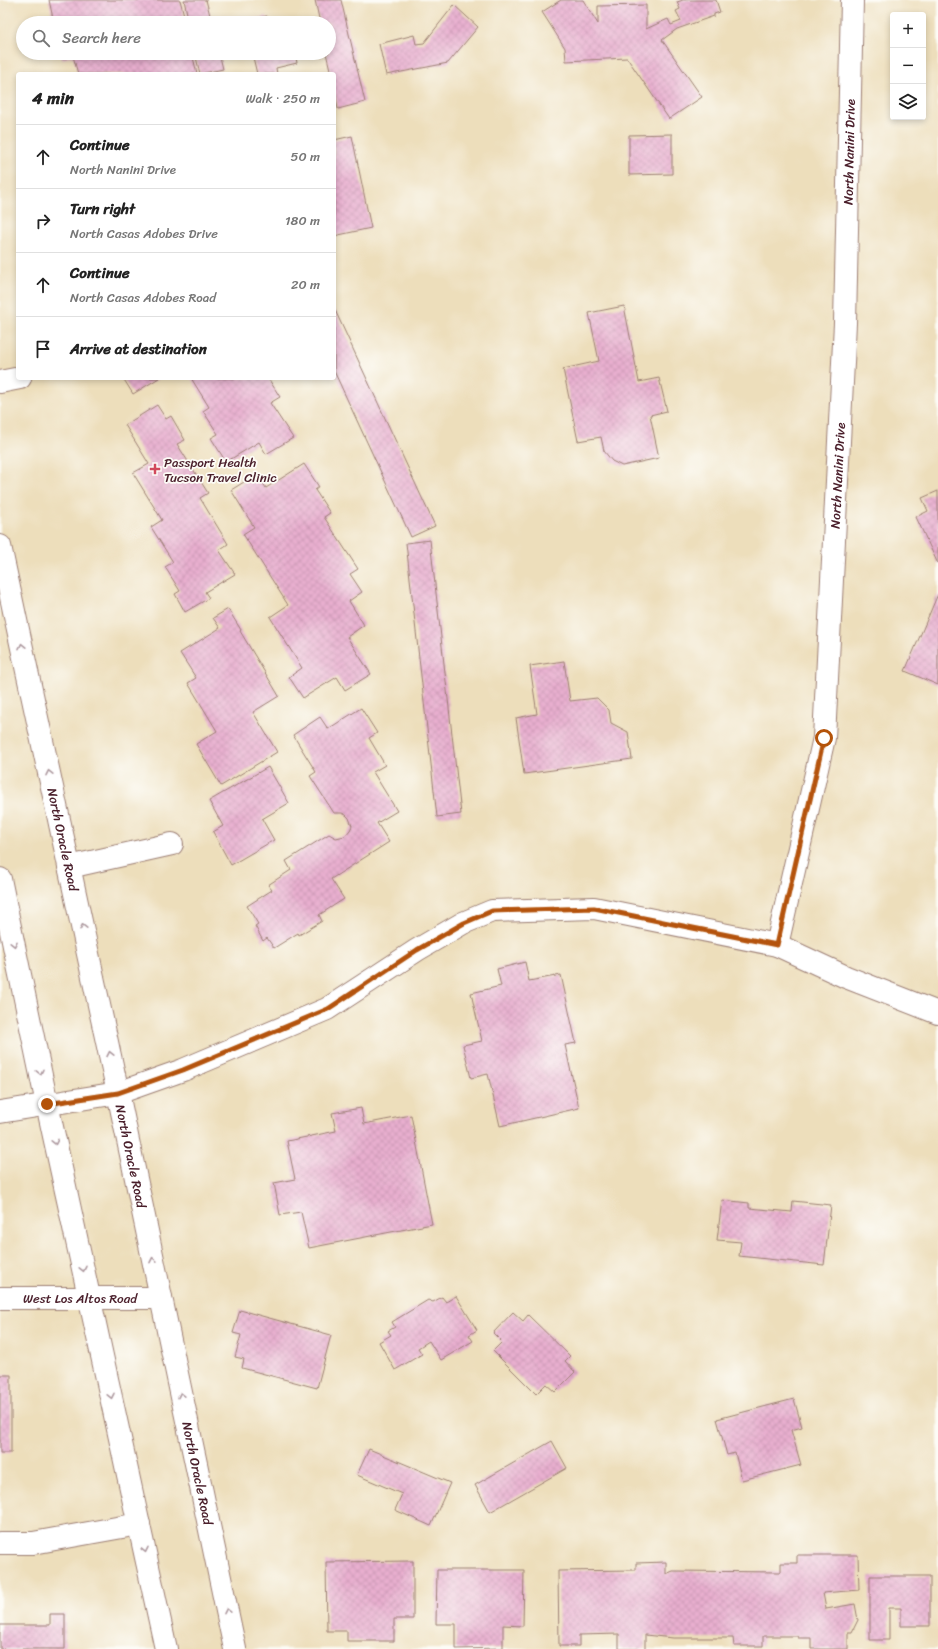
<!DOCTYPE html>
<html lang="en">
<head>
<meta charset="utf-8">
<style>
  :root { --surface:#fff; --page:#f6f6f6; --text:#222; --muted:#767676; --line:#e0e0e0 }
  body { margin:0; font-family:Sriracha,sans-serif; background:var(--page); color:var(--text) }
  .controls { position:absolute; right:12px; top:12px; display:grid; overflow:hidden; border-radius:4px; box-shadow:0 2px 6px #0003 }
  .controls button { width:36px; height:36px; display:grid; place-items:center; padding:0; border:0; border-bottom:1px solid var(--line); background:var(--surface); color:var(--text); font:20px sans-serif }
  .stop { position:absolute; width:12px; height:12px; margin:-9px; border:3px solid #b45309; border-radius:50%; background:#fff }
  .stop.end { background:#b45309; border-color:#fff; box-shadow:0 1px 4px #0008 }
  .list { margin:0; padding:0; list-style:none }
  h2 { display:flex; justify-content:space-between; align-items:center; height:52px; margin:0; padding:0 16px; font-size:17px }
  h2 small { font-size:13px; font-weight:400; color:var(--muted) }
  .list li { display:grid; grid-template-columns:26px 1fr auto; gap:12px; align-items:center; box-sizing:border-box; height:64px; padding:0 16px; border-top:1px solid var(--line) }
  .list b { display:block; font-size:15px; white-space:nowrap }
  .list p { margin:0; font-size:13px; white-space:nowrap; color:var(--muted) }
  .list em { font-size:13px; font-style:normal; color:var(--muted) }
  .icon { flex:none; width:22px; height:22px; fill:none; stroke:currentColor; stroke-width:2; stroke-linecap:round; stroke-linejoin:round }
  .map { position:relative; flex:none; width:938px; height:1649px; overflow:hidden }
  .search { position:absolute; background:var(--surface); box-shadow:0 2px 6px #0003; left:16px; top:16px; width:320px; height:44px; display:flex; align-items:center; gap:10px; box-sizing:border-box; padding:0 14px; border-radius:22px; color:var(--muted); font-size:15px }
  .panel { position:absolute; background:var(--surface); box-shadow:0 2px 6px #0003; left:16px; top:72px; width:320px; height:308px; border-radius:4px }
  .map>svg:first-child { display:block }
  .building { fill:url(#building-cross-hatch) }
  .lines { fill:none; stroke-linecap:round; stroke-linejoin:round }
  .minor-casing { stroke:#9c7e73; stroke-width:24 }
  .highway-casing { stroke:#9c7e73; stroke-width:24 }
  .minor { stroke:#fff; stroke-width:22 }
  .highway { stroke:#fff; stroke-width:22 }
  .oneway { stroke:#ae9aa0 }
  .route { stroke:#b45309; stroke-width:5 }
  .poi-dot { fill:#d1495b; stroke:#fdfcf7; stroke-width:1.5 }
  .labels { text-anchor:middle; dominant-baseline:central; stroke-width:3.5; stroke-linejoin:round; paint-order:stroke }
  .street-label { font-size:13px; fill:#4a1f2b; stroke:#fdfcf7 }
  .poi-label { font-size:13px; fill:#4a1f2b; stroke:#fdfcf7; text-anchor:start }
</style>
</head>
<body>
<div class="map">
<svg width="938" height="1649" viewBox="0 0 938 1649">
  <defs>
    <pattern id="building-cross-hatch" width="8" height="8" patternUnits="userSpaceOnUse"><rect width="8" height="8" fill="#e8afcf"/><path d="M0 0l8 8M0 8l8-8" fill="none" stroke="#c896b2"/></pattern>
  </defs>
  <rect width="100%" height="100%" fill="#fdfcf7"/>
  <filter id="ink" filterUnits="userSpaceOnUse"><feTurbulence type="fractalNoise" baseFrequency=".025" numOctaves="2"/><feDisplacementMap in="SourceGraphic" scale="8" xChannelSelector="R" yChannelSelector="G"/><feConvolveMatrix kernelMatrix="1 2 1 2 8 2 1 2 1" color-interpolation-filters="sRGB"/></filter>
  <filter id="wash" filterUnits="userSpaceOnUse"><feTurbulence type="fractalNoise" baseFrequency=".012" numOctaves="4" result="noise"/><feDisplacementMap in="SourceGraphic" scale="16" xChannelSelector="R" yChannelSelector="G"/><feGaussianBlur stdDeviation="0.9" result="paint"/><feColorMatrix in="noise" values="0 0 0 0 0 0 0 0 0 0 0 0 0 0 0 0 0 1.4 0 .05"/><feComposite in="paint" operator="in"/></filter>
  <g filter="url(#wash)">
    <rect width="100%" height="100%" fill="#eddebb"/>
    <g id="blocks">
      <path class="building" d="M49,0H180L186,23H54Z
        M184,0H206L212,23H189Z
        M315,0H341L365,102L338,109L334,89V74H331L326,53H329V23H320Z
        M561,0H583L598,24V6L646,5V29L668,19L671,25L681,21L676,11L680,9L677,2L683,0H716L720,12L714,14V16L677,29L662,40L702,97L669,119L627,58L566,61L565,48L542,12Z
        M454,5L478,27L448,63L386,75L379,44L414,35L416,44L424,43Z
        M267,16L268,23H245L244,21Z
        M61,53H192L197,74H78L73,56L62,59Z
        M195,53H219L223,69L200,74Z
        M252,53H295L297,63L276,68L277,74H257Z
        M672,134V174L629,175V135Z
        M352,136L371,228L334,236V140Z
        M624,306L639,382L659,378L667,411L650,415L659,458L622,466L612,461L604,451L601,437L578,441L563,369L599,361L589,313Z
        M334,308L435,526L411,537L334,371Z
        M123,378H159L133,394Z
        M191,378H268L280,397L270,403L293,438L266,454L259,442L226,462L211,438L218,434L203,411L209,407Z
        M157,405L166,419L171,416L185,440L177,444L208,493L200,498L228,544L219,550L235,574L205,592L209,598L185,612L175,594L180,591L165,567L173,562L151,527L162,520L133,473L149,464L125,425Z
        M304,464L319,487L315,490L330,513L324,517L358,569L350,574L362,592L349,601L364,625L347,637L371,674L345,690L337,677L303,698L289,677L302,668L270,617L288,605L243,534L254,527L231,490L257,474L266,488Z
        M938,491V564L916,517L928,511L922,498Z
        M430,540L461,814L437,817L406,543Z
        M938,594V685L905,671Z
        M228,609L241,630L240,631L279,696L253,712L277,752L221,786L196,744L217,731L188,683L196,678L180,653L220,628L213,618Z
        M564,661L570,701L597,698L609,710L611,723L628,732L632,759L524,774L516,718L537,714L530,666Z
        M361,708L377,733L369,738L385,765L373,772L397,811L377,823L389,842L331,879L344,899L319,915L322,921L299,935L298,933L274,948L267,938L263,941L255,926L258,924L247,906L272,890L268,885L291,870L286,861L329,834L336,838L345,836L350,830L352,826L349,818L346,815L342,813H334L310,776L316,772L293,735L320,717L328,729Z
        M268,767L289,803L262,819L274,840L231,865L213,832L223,826L209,801Z
        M525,962L529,981L561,975L576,1043L565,1045L579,1108L500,1126L488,1074L471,1078L463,1045L482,1041L471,993L501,986L497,969Z
        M361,1108L364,1124L411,1115L432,1224L309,1248L301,1212L280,1215L274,1183L295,1179L287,1141L336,1131L332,1113Z
        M722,1200L749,1203V1208L792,1212L793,1201L831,1205L824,1265L739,1256L741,1242L717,1240Z
        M456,1296L477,1330L469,1335L473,1341L441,1360L429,1341L418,1348L422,1354L395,1370L379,1342L391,1335L388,1331L395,1327L392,1322L428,1300L433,1302L442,1297L446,1302Z
        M240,1310L331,1335L317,1388L242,1368L244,1359L235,1357L241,1335L233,1333Z
        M513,1312L523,1321L528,1315L570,1356L565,1361L575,1372L555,1392L546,1384L536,1394L493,1351L502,1342L493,1333Z
        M0,1375H11V1453H0Z
        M794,1399L802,1427L791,1430L801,1465L742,1480L735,1453L727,1455L717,1419Z
        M552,1441L567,1468L490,1512L475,1485Z
        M369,1449L450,1483L431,1526L395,1510L402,1494L357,1475Z
        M797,1555H858L859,1590L823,1593L826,1609L855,1604L858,1620L852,1632H848V1649H811V1638H798V1636H763V1646H734L733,1638H673L645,1635V1649H619V1634L579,1635V1646H559L558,1571L636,1570V1563L666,1562V1574L673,1571L781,1572V1563H797Z
        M413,1561V1619H394V1641H347V1631H327L326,1562Z
        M437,1570H524L523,1626L503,1625V1648L456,1649V1624H436Z
        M870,1576H930V1626H901V1608H889V1640H870Z
        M50,1614H65V1649H0V1625H50Z"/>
    </g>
  </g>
  <g filter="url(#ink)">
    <use href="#blocks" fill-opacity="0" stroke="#9c7e73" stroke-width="1"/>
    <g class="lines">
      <g class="minor-casing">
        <g id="minor">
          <path d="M0,382L20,378"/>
          <path d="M69,867L172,844"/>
          <path id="s1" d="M777,945L824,738L845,323L852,0"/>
          <path d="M0,1112L118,1093L183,1070L327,1009L417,950L463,923L492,911L594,908L777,945L846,977L938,1013"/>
          <path id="s2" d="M0,1298H161"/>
          <path d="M0,1543H33L139,1524"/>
        </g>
      </g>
      <g class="highway-casing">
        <g id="highway">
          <path id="s3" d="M0,546L118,1093L235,1649"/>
          <path d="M0,879L47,1104L166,1649"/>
        </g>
      </g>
      <use href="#minor" class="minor"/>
      <use href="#highway" class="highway"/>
    </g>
    <defs><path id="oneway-chevron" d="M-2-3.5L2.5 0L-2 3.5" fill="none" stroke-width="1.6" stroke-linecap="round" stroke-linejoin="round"/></defs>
    <g class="oneway">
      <use href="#oneway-chevron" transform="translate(22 646) rotate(-102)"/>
      <use href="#oneway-chevron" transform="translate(49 773) rotate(-102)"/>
      <use href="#oneway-chevron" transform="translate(83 927) rotate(-102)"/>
      <use href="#oneway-chevron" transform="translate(14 944) rotate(78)"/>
      <use href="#oneway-chevron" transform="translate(110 1054) rotate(-102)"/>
      <use href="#oneway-chevron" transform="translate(40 1072) rotate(78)"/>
      <use href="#oneway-chevron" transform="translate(55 1142) rotate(78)"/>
      <use href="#oneway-chevron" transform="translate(153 1260) rotate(-102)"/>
      <use href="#oneway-chevron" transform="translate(83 1269) rotate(78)"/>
      <use href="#oneway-chevron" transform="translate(181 1395) rotate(-102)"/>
      <use href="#oneway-chevron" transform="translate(111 1396) rotate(78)"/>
      <use href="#oneway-chevron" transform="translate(145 1550) rotate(78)"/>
      <use href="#oneway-chevron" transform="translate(227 1611) rotate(-102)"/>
    </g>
  </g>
  <g class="lines" filter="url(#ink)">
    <path class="route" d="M47,1104L118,1093L183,1070L328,1009L417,950L464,923L492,911L594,908L777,945L824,738"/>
  </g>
  <path class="poi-dot" d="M153 463h4v4h4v4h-4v4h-4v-4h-4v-4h4z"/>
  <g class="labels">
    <g class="street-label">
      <text stroke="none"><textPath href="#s1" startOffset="799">North Nanini Drive</textPath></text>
      <text stroke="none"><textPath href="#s1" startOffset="475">North Nanini Drive</textPath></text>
      <text stroke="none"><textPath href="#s3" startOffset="300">North Oracle Road</textPath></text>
      <text stroke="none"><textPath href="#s3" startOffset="624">North Oracle Road</textPath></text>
      <text stroke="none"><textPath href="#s2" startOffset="80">West Los Altos Road</textPath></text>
      <text stroke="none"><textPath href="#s3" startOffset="948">North Oracle Road</textPath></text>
    </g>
    <g class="poi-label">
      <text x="164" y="462">Passport Health<tspan x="164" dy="15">Tucson Travel Clinic</tspan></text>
    </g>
  </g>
</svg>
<div class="controls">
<button>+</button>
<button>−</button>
<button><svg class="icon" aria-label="layers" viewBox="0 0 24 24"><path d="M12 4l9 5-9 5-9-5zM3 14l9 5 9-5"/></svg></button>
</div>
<div class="stop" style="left:824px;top:738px"></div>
<div class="stop end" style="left:47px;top:1104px"></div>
<div class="search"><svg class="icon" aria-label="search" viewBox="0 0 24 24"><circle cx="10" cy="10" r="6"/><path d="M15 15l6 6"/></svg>Search here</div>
<section class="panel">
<h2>4 min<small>Walk · 250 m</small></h2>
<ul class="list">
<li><svg class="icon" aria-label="ahead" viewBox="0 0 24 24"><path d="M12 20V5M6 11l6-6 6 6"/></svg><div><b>Continue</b><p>North Nanini Drive</p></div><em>50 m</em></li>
<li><svg class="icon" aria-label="right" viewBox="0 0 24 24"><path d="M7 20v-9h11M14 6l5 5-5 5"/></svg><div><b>Turn right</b><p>North Casas Adobes Drive</p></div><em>180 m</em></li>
<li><svg class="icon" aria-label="ahead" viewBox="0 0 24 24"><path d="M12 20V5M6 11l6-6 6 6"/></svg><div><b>Continue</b><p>North Casas Adobes Road</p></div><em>20 m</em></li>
<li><svg class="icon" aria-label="arrive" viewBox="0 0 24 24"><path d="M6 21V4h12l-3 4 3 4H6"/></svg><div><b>Arrive at destination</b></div></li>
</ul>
</section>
</div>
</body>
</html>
